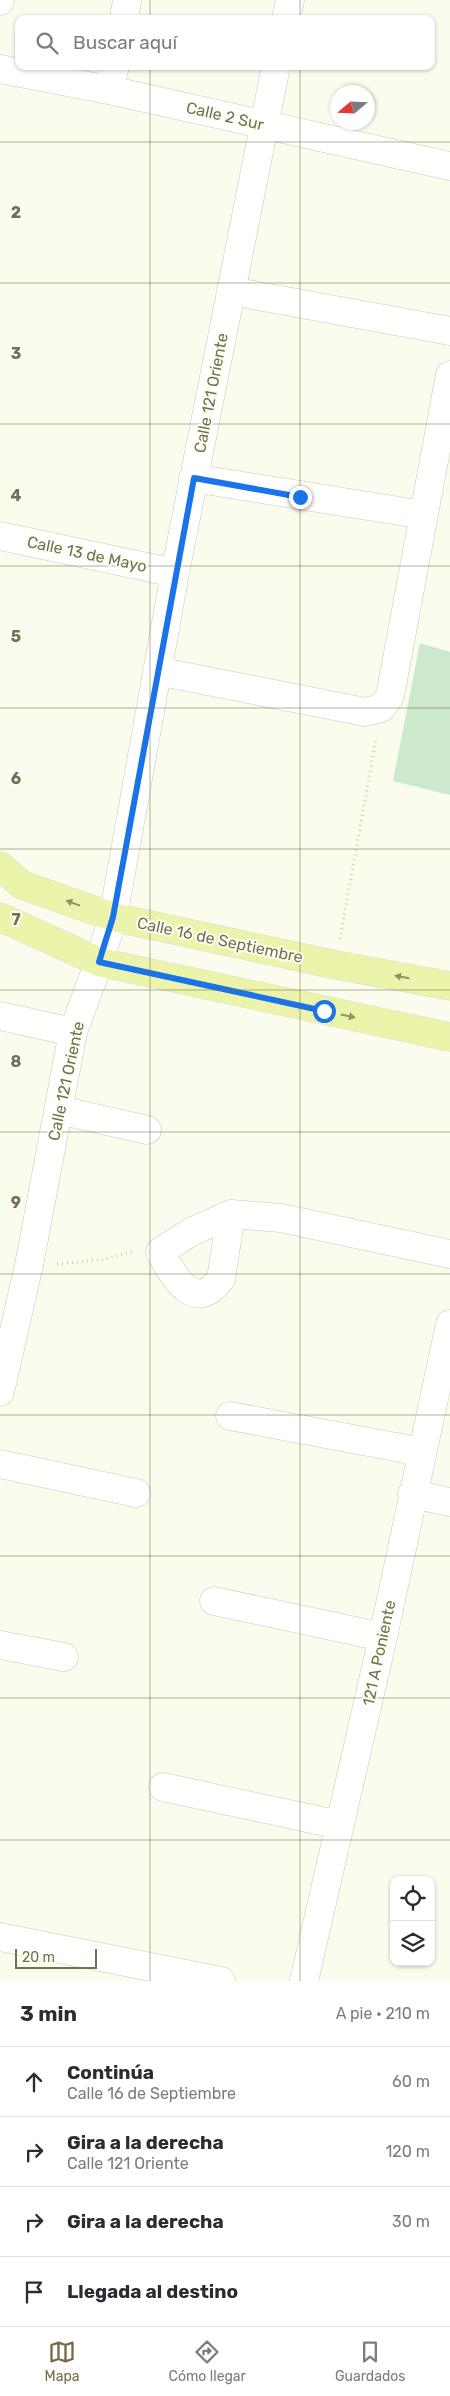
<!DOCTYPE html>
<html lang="es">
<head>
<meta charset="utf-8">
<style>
  :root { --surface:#fff; --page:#f7f7f7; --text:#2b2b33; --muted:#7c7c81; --line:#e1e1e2; --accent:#7a6945 }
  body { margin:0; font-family:Rubik,sans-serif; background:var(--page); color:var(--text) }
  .controls { position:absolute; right:15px; bottom:15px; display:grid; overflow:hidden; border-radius:10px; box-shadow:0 1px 4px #0004 }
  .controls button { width:45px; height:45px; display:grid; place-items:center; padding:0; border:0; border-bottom:1px solid var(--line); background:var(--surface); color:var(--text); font:25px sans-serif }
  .compass { position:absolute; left:330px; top:85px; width:45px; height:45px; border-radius:50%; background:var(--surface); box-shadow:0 1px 4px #0004; rotate:251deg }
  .scale { position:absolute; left:15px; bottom:12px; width:82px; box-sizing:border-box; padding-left:5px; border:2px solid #767050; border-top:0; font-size:14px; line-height:18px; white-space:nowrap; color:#767050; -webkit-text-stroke:4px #fdfef4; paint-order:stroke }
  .stop { position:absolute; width:15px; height:15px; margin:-11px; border:4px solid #1a73e8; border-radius:50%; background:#fff }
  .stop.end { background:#1a73e8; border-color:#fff; box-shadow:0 1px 5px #0008 }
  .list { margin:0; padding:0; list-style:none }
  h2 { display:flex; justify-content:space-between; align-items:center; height:65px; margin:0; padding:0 20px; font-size:21px }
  h2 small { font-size:16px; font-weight:400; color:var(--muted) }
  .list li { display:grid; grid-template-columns:32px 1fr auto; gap:15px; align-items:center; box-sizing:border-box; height:70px; padding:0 20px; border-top:1px solid var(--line) }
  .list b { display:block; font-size:19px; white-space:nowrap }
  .list p { margin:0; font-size:16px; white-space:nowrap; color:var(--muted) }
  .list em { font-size:16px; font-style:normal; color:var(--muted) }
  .icon { flex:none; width:28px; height:28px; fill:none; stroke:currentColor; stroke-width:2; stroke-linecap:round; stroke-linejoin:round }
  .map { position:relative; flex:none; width:450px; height:1981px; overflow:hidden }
  .search { position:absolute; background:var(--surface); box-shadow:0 1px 4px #0004; left:15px; right:15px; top:15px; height:55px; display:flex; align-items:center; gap:12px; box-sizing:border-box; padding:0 18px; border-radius:10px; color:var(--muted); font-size:19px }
  .sheet { height:345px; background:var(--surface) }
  nav { display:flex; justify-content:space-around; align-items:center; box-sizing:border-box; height:70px; border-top:1px solid var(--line); background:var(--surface); font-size:14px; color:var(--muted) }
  nav a { display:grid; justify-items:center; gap:2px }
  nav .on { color:var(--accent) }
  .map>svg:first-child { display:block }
  .green { fill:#cce9ce }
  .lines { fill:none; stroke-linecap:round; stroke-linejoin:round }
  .minor-casing { stroke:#ccc9b0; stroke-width:29 }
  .major-casing { stroke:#dbdad2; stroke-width:29 }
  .path { stroke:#d5cfa9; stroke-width:3; stroke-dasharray:1 4; stroke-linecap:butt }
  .minor { stroke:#fff; stroke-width:28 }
  .major { stroke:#ecf4ab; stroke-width:28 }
  .oneway { fill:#949167 }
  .route { stroke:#1a73e8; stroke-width:6 }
  .grid { fill:none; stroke:#767050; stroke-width:1; stroke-opacity:0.55 }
  .labels { text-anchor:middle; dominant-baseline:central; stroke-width:4; stroke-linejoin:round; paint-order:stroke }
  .street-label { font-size:16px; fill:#767050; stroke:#fdfef4 }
  .grid-label { font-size:16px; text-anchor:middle; font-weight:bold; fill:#767050; stroke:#fdfef4; stroke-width:4; stroke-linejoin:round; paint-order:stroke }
</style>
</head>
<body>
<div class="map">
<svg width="450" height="1981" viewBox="0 0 450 1981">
  <rect width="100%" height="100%" fill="#fafced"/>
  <path class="green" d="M420,643L450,652V795L393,781Z"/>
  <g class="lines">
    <g class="minor-casing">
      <path id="minor" d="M0,1V0
        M124,19L127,0
        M286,19L290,0
        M0,69L109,90L450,166
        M109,90L115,66
        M231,291L450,331
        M193,478L424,515
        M0,536L175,573
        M157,671L365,712L381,708L390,696L450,375
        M0,1016L73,1032
        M59,1110L147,1130
        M231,1214L221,1279C193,1315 174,1276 160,1252L191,1232L231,1214L281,1218L450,1254
        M0,1392L29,1265L73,1032L99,962L113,917L175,573L276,66
        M230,1416L422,1452
        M0,1464L136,1493
        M412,1494L450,1502
        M214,1601L383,1637
        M0,1645L64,1657
        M163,1787L340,1825
        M0,1937L221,1981
        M304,1981L383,1637L450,1324"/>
    </g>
    <g class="major-casing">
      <path id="major" d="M0,866L22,885L113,917L336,965L450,986
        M0,917L99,962L450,1037"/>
    </g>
    <path class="path" d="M340,939L376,739
      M57,1264L101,1260L134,1251"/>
    <use href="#minor" class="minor"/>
    <use href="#major" class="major"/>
  </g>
  <defs><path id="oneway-solid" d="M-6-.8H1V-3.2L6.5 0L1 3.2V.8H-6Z" transform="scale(1.25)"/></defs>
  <g class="oneway">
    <use href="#oneway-solid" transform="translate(73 903) rotate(-160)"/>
    <use href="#oneway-solid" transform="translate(402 977) rotate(-170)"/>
    <use href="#oneway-solid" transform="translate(348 1016) rotate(12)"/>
  </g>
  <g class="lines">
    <path class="route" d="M300,497L194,478L113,917L99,962L324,1011"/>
  </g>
  <path class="grid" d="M150,0V19M300,0V19M150,66V1981M300,66V1981M0,142H450M0,283H450M0,424H450M0,566H450M0,708H450M0,849H450M0,990H450M0,1132H450M0,1274H450M0,1415H450M0,1556H450M0,1698H450M0,1840H450"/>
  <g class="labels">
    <g class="street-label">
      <text transform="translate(225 116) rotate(13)">Calle 2 Sur</text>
      <text transform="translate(211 393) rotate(-79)">Calle 121 Oriente</text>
      <text transform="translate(87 554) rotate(12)">Calle 13 de Mayo</text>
      <text transform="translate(220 940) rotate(12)">Calle 16 de Septiembre</text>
      <text transform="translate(66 1081) rotate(-78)">Calle 121 Oriente</text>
      <text transform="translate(379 1653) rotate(-78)">121 A Poniente</text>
    </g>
  </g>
  <g class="grid-label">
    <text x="16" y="218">2</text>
    <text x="16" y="359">3</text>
    <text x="16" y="501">4</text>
    <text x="16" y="642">5</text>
    <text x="16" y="784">6</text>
    <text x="16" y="925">7</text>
    <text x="16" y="1067">8</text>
    <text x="16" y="1208">9</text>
  </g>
</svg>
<div class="controls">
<button><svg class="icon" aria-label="locate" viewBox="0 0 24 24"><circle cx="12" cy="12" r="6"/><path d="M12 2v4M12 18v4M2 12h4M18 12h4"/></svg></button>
<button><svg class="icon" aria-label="layers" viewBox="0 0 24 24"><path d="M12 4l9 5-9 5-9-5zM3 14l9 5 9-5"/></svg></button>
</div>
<svg class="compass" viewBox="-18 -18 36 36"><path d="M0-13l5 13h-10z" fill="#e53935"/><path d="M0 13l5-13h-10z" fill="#7c7c81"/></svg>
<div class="scale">20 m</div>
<div class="stop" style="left:324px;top:1011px"></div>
<div class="stop end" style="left:300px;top:497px"></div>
<div class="search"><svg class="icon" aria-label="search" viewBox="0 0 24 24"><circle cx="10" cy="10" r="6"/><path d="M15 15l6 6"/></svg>Buscar aquí</div>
</div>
<section class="sheet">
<h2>3 min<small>A pie · 210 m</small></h2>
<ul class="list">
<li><svg class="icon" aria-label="ahead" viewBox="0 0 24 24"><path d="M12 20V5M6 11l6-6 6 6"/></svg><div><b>Continúa</b><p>Calle 16 de Septiembre</p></div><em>60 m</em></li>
<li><svg class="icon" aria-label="right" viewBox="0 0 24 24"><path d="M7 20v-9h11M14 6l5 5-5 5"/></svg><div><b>Gira a la derecha</b><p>Calle 121 Oriente</p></div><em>120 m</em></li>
<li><svg class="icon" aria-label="right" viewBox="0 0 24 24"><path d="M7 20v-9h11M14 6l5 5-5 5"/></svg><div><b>Gira a la derecha</b></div><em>30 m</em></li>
<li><svg class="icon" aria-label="arrive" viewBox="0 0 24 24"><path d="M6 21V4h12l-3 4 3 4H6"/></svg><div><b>Llegada al destino</b></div></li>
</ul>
</section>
<nav>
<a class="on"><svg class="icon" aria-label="map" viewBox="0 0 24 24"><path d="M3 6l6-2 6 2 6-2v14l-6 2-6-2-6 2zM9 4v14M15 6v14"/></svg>Mapa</a>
<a><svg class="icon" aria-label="directions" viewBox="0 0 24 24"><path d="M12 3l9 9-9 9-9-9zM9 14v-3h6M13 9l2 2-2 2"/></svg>Cómo llegar</a>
<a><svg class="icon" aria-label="saved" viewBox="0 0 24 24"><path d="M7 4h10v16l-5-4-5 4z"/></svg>Guardados</a>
</nav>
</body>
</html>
